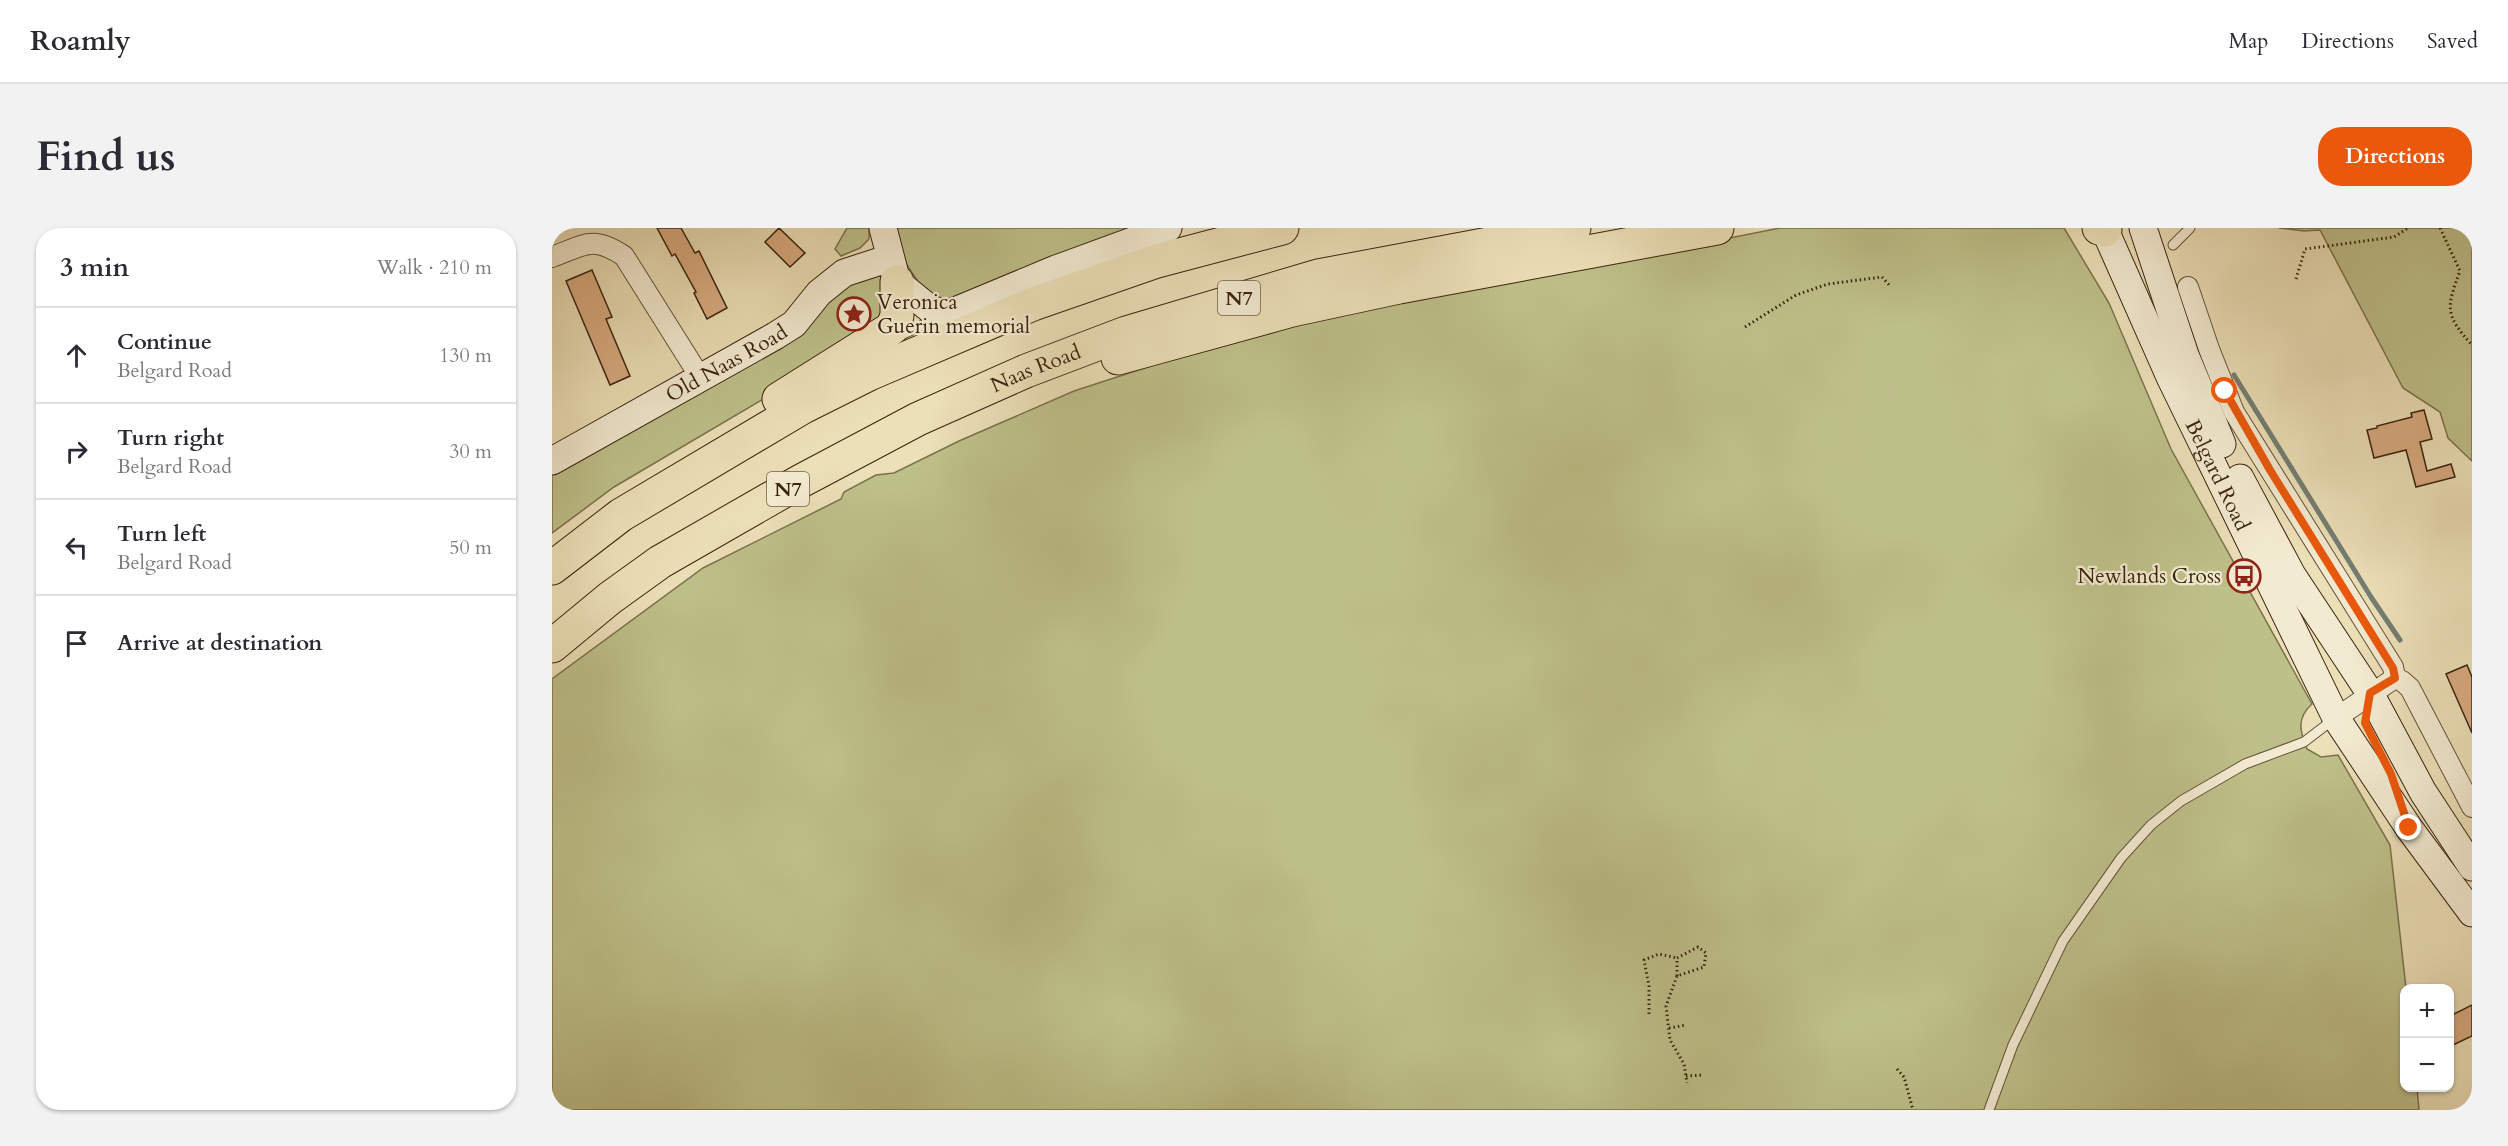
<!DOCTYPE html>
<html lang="en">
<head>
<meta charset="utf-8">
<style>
  :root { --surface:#fff; --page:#f2f2f3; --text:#2b2b33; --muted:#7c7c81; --line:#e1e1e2; --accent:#ea580c }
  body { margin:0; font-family:Cardo,serif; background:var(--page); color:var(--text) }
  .controls { position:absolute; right:18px; bottom:18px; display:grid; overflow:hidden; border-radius:12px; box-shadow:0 2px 4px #0004 }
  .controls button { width:54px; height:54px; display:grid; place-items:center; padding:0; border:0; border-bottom:2px solid var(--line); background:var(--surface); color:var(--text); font:30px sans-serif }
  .stop { position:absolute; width:18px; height:18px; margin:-14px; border:4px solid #ea580c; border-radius:50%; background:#fff }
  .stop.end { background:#ea580c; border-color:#fff; box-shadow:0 2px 6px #0008 }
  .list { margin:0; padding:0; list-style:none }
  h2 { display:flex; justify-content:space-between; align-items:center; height:78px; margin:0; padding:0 24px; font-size:26px }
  h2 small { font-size:20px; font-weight:400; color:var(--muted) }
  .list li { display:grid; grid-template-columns:39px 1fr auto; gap:18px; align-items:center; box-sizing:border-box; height:96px; padding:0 24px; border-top:2px solid var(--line) }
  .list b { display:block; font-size:22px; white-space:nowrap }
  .list p { margin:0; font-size:20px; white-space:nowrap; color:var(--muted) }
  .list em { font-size:20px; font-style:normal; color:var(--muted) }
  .icon { flex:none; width:33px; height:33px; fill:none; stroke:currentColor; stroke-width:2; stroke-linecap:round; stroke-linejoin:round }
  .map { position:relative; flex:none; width:1920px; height:882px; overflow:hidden; border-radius:24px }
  header { display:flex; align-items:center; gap:36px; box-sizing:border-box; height:84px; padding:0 30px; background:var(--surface); border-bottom:2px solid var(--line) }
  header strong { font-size:28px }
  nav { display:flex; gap:33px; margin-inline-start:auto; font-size:21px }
  .intro { display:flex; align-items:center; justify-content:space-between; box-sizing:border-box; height:144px; padding:0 36px }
  h1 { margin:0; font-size:42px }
  .button { padding:15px 27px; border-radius:24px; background:var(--accent); color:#fff; font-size:21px; font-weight:700 }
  main { display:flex; gap:36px; padding:0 36px }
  aside { flex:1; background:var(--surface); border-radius:24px; box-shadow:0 2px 4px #0004 }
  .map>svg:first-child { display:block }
  .green { fill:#bec08a; stroke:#7c724c; stroke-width:1.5 }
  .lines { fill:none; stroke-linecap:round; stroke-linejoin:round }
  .stream { stroke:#747e73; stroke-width:5 }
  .building { fill:#d8ab81; stroke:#3a230f; stroke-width:1.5 }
  .lane-casing { stroke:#665239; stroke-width:11 }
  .street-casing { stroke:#665239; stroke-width:22 }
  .secondary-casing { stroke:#3a230f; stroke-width:29 }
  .highway-casing { stroke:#3a230f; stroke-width:35 }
  .path { stroke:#3a230f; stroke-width:3; stroke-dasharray:1.5 3; stroke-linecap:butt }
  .lane { stroke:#f3ebd1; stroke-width:9 }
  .street { stroke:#f3ebd1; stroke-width:20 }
  .secondary { stroke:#f3ebd1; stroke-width:27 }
  .highway { stroke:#ece0b8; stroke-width:33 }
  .route { stroke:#ea580c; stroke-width:8 }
  .labels { text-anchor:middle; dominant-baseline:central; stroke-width:4.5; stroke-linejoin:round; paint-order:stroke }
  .shield { fill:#f3ebd1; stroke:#725f49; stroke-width:1.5 }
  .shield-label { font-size:20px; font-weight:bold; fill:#3a230f }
  .poi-label { font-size:21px; fill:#3a230f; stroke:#f3ebd1; text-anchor:start }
  .street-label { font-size:21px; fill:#3a230f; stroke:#f3ebd1 }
</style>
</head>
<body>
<header>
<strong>Roamly</strong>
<nav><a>Map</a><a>Directions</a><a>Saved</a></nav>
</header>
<div class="intro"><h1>Find us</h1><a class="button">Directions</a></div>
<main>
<aside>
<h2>3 min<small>Walk · 210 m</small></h2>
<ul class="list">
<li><svg class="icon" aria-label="ahead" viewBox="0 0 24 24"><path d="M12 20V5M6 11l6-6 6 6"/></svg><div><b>Continue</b><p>Belgard Road</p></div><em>130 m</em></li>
<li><svg class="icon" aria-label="right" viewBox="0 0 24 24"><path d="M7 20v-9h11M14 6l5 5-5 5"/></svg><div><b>Turn right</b><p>Belgard Road</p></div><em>30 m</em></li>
<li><svg class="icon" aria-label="left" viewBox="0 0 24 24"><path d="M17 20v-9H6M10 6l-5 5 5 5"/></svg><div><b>Turn left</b><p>Belgard Road</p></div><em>50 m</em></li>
<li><svg class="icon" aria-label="arrive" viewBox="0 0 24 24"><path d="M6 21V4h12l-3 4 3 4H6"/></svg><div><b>Arrive at destination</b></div></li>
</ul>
</aside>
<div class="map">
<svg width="1920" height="882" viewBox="0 0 1920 882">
  <rect width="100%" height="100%" fill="#ece0b8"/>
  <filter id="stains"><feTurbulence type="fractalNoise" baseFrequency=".00333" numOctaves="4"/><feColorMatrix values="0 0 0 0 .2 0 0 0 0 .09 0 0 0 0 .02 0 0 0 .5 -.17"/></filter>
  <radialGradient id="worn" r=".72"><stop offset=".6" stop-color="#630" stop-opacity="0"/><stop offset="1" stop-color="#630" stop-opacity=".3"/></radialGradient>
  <path class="green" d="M295,0H317V11L308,20L289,28L283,21Z
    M344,0H610L404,78L377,70L347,25Z
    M1228,0H1512L1557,75L1619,221L1760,476C1744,490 1748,504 1755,521L1769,529L1786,527L1838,617L1854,760L1852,860H1865L1867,882H0V451L151,340L289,271L292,264L324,247L342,245L407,213L522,163L605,136L769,91Z
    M1727,0H1920V233L1896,210L1888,184L1851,160L1768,2L1752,3Z
    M330,33L332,82L322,106L62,259L0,305V244L271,73Z"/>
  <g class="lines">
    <path class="stream" d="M1682,147L1819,369L1848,412"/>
  </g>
  <path class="building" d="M105,0H129L143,25L147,23L175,80L155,91L142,65L144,64L123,26L120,28Z
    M227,0L253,25L238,39L213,14Z
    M40,42L60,89L54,91L78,148L58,157L14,53Z
    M1872,182L1880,211L1868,214L1875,243L1899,236L1903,249L1864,259L1854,222L1822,230L1815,202L1825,200V198L1860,189L1859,185Z
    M1915,437L1920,449V505L1894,446Z
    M1920,777V808L1901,817L1898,809V788Z"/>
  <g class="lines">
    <g class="lane-casing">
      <path id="lane" d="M1621,17L1638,0
        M347,108L386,90
        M1437,882L1461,817L1511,713L1569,630L1599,597L1629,573L1693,536L1752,514L1782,491"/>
    </g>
    <g class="street-casing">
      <path id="street" d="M0,29C33,17 40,7 72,28L148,149
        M1636,59L1657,121L1682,184L1841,439L1843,450
        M1784,490L1843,450L1850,453L1858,460L1920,579"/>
    </g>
    <g class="secondary-casing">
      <g id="secondary">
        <path d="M331,0L345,54L378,81L396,86L504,41L616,0"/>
        <path id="s1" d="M1552,0L1618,149L1784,490L1857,600L1920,685"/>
        <path d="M1591,0L1633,127L1670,216"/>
        <path id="s2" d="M0,233L223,108L242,96L267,65L292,45L338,30"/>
        <path d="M1688,250L1740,347L1818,465L1871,564L1920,639"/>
      </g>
    </g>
    <g class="highway-casing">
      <g id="highway">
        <path d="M1547,0L1553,2"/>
        <path d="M566,130L740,82L847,59L1165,0"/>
        <path d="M227,171L340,100L345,88V54"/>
        <path d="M0,340L69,287L251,179L317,146L481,76L605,33L730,0"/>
        <path id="s3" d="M0,418L58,370L108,334L249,253L366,191L474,143L574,105L766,48L1022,0"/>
      </g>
    </g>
    <path class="path" d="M1888,0L1908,43C1894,80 1893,87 1920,117
      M1744,51L1753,21L1842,9L1856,0
      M1193,99L1244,67L1276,56L1330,49L1339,59
      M1125,748V730L1146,719L1154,725L1152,739L1125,748L1114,778L1118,812L1132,836L1135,855
      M1097,786V758L1092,732L1107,726L1125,730
      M1117,800L1134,797
      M1345,841L1352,849L1361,882
      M1134,848L1151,847"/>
    <use href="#lane" class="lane"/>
    <use href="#street" class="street"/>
    <use href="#secondary" class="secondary"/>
    <use href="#highway" class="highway"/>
  </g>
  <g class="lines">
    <path class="route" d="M1673,163L1718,242L1841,440L1843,450L1818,465L1813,495L1839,546L1857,600"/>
  </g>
  <defs>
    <g id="sight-ring" transform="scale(1.725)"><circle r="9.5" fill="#f3ebd1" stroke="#8f2418" stroke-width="1.5"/><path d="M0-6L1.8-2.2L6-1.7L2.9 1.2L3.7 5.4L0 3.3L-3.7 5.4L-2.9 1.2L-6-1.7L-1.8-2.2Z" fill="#8f2418"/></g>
    <g id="bus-ring" transform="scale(1.725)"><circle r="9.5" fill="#f3ebd1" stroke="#8f2418" stroke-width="1.5"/><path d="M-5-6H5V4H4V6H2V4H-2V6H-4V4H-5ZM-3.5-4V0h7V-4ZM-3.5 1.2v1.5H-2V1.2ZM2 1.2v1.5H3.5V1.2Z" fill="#8f2418"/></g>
  </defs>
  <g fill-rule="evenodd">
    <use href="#sight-ring" x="302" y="86"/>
    <use href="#bus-ring" x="1692" y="348"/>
  </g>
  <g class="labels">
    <g class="shield">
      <rect x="666" y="53" width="42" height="34" rx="4.5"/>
      <rect x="215" y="244" width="42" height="34" rx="4.5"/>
    </g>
    <g class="shield-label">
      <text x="687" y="70">N7</text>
      <text x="236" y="261">N7</text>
    </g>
    <g class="poi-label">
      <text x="325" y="74">Veronica<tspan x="325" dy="24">Guerin memorial</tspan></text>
      <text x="1669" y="348" text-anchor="end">Newlands Cross</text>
    </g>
    <g class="street-label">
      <text stroke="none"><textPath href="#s2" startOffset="200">Old Naas Road</textPath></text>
      <text stroke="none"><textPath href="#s3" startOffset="560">Naas Road</textPath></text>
      <text stroke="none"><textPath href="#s1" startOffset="272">Belgard Road</textPath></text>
    </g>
  </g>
  <rect width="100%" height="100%" filter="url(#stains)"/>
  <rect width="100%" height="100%" fill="url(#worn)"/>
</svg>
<div class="controls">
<button>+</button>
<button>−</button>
</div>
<div class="stop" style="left:1673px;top:163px"></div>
<div class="stop end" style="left:1857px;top:600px"></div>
</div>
</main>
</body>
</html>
